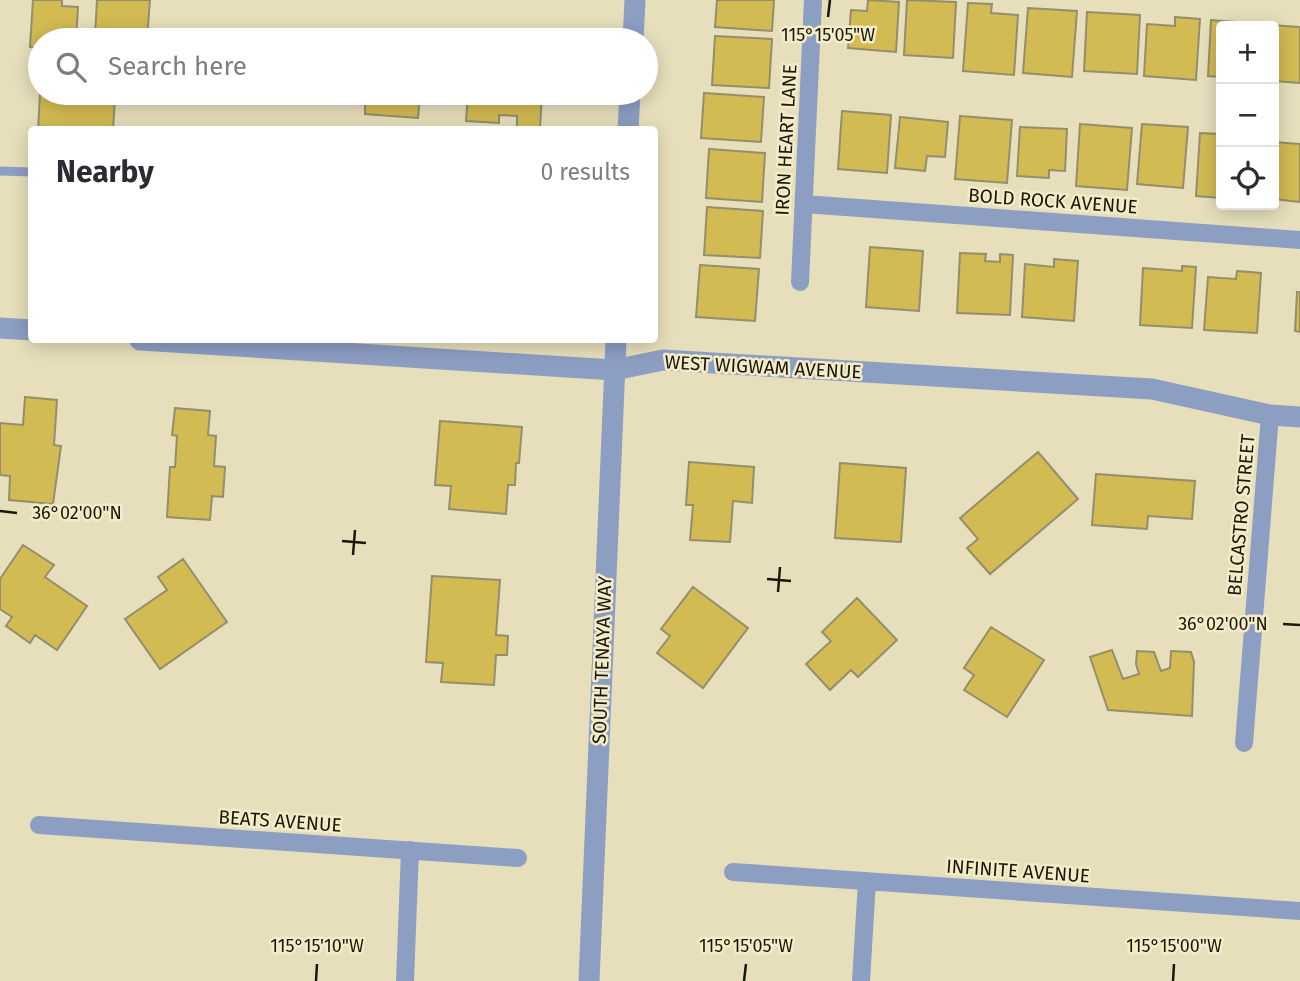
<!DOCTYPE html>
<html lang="en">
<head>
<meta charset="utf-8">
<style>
  :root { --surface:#fff; --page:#f2f2f3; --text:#2b2b33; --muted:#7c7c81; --line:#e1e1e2 }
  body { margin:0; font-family:"Fira Sans",sans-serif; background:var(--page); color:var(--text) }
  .controls { position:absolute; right:21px; top:21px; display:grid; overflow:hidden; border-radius:7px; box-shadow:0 4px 18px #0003 }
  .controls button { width:63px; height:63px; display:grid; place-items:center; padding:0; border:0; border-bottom:2px solid var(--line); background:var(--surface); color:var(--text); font:35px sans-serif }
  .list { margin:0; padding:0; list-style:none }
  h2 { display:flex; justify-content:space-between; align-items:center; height:91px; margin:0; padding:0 28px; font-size:30px }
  h2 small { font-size:23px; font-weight:400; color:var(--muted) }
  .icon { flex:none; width:38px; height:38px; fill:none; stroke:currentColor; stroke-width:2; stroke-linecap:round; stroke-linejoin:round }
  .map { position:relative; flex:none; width:1300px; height:981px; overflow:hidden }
  .search { position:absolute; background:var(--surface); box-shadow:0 4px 18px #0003; left:28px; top:28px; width:630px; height:77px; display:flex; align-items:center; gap:18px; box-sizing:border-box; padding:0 24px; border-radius:38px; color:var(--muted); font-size:26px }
  .panel { position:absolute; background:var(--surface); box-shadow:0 4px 18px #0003; left:28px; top:126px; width:630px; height:217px; border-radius:7px }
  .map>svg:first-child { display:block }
  .building { fill:#d2bb53; stroke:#958e6c; stroke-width:2 }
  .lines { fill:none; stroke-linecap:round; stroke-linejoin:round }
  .service { stroke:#8d9ec3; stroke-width:9 }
  .minor { stroke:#8d9ec3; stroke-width:18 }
  .tertiary { stroke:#8d9ec3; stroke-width:21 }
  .ticks { fill:none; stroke:#1b180b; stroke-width:2.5 }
  .labels { text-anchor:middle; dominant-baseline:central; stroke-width:5; stroke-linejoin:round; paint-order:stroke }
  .street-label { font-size:19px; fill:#1b180b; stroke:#f4ecc8 }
  .ticks-label { font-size:18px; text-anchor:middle; fill:#1b180b; stroke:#f4ecc8; stroke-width:5; stroke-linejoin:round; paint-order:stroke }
</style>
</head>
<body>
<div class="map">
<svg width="1300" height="981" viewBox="0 0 1300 981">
  <rect width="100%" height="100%" fill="#e7dfbb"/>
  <path class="building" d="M33,0H62V6L78,7L76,40H40V48L30,47Z
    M97,0H150L147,38L95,35Z
    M717,0H774L772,31L715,27Z
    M868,0L899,2L896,52L848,48L851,10L867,11Z
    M907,0L956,2L953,58L904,55Z
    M968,3L992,4L991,13L1018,15L1014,75L963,71Z
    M1028,8L1077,11L1072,77L1023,73Z
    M1087,12L1140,15L1137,74L1084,71Z
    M1175,17L1200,19L1196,80L1144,76L1147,24L1175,26Z
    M1211,20L1260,24V26H1221V77L1208,76Z
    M1269,25L1300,27V83L1274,81V26Z
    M351,31L425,36V40H350Z
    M715,36L772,39L769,88L712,85Z
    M346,93H420L418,118L365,114V103L345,102Z
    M468,93H542L540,129L517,127V116L499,115V123L466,121Z
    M704,93L764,97L761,142L701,138Z
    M40,94L115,98L113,130H38Z
    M842,111L891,115L887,173L838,169Z
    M960,116L1012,120L1007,183L955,179Z
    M900,117L948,122L945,157L927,156L925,171L895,168Z
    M1080,124L1132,128L1127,190L1076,186Z
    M1142,124L1188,127L1183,188L1137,184Z
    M1020,127L1067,129L1065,171L1049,170V178L1017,176Z
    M1200,133L1221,134V198L1196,196Z
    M1274,142L1300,144V202L1274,199Z
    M709,149L765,153L762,202L706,198Z
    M707,207L763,211L760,258L704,255Z
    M870,247L923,251L919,311L866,307Z
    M960,253L986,254L985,261L1000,262V254L1013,255L1010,315L957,313Z
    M1054,259L1078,261L1074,321L1022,317L1025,264L1054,267Z
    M700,265L759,269L755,321L696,317Z
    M1182,266L1196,267L1192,328L1140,325L1143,268L1182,271Z
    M1237,271L1261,273L1257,333L1204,330L1208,277L1236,279Z
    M1297,292H1300V332L1295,331Z
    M25,397L57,400L54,445L61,446L53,504L9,500L10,476L0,475V423L23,425Z
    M175,408L210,411L208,435L216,436L214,466L225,467L223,497L212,496L210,520L167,517L170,467H175L177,436L172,435Z
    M440,421L522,427L519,463H516L515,485H508L506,514L449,509L451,486L435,485Z
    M1038,452L1078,499L990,574L967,548L978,539L960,518Z
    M689,462L754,467L752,503L733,501L730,542L690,540L693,505H686Z
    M840,463L906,468L901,542L835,538Z
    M1096,474L1195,481L1192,519L1148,516L1147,529L1092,525Z
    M23,545L54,565L45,577L87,606L57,650L35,635L30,643L6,626L12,617L0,609V579Z
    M183,559L227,622L160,669L125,619L167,590L158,577Z
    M432,576L500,580L496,635L508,636L507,655H496L494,685L441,682L443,663L426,662Z
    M693,587L748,628L703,688L657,653L670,636L661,629Z
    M857,598L897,640L858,677L851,670L830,690L806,664L831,641L822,632Z
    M991,627L1044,660L1007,717L964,690L974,675L964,668Z
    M1112,650L1123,679L1139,674L1136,664L1137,651L1154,652L1161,671L1170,668L1171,651L1191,652L1194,662L1192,716L1108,710L1090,657Z"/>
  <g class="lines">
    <path class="service" d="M0,171L32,172"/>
    <path class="minor" d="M804,204L1300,240
      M800,282L813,0
      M1244,743L1270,415
      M39,825L518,858
      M733,872L1300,911
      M405,981L410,850
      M861,981L867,881"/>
    <path class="tertiary" d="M633,40L635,0
      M628,130L630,93
      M0,328L32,330
      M140,340L614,370L663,360L1152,389L1270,415L1300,417
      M589,981L616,340"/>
  </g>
  <path class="ticks" d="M828,17L830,0M0,511L17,513M342,541L366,543M353,555L355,530M767,579L791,581M778,592L780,567M1283,624L1300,625M316,981L317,964M744,981L746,964M1173,981L1174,964"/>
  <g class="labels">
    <g class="street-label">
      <text transform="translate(786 140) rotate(-87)">IRON HEART LANE</text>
      <text transform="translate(1053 201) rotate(4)">BOLD ROCK AVENUE</text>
      <text transform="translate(763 367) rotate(3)">WEST WIGWAM AVENUE</text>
      <text transform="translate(1241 515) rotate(-85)">BELCASTRO STREET</text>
      <text transform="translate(602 660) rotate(-88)">SOUTH TENAYA WAY</text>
      <text transform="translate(280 821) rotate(4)">BEATS AVENUE</text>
      <text transform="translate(1018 871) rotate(4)">INFINITE AVENUE</text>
    </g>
  </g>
  <g class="ticks-label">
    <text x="828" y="41">115°15'05"W</text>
    <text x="77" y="519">36°02'00"N</text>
    <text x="1223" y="630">36°02'00"N</text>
    <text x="317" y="952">115°15'10"W</text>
    <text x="746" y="952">115°15'05"W</text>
    <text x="1174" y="952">115°15'00"W</text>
  </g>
</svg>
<div class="controls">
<button>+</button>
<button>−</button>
<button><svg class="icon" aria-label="locate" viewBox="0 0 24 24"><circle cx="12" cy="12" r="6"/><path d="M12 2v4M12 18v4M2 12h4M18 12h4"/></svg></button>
</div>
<div class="search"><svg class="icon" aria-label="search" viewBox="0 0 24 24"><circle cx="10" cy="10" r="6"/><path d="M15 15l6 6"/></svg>Search here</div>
<section class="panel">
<h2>Nearby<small>0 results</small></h2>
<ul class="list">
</ul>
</section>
</div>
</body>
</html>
